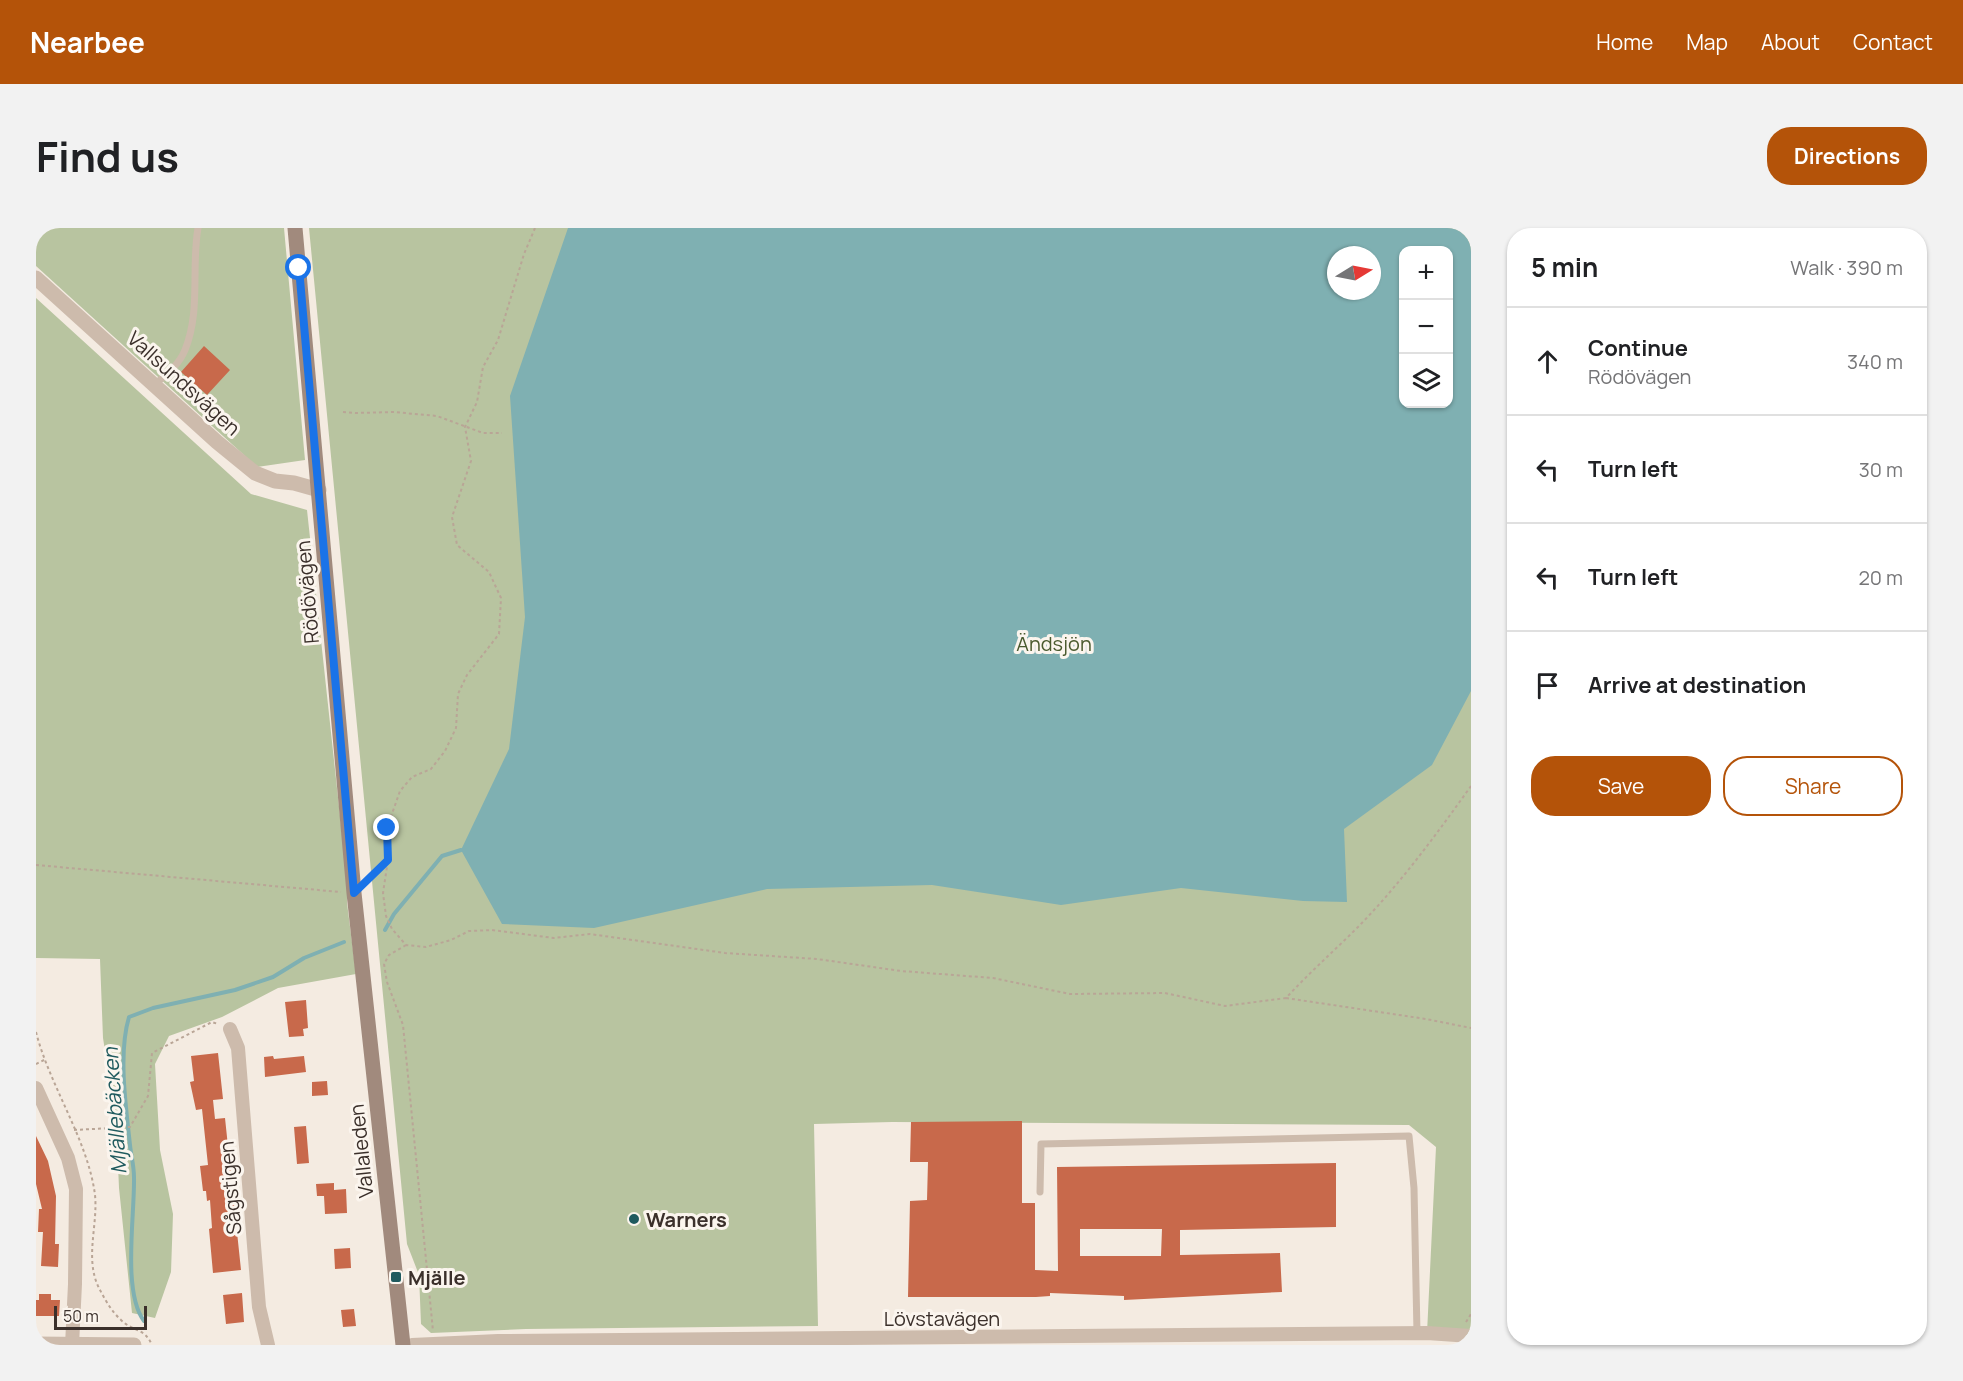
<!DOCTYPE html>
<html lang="en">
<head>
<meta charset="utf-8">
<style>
  :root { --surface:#fff; --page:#f2f2f2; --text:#202124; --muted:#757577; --line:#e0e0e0; --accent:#b45309 }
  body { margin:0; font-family:Manrope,sans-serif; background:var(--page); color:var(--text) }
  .controls { position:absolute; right:18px; top:18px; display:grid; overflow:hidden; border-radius:12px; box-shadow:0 2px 4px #0004 }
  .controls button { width:54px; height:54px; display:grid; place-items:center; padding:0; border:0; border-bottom:2px solid var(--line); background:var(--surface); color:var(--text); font:30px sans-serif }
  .compass { position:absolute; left:1291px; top:18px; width:54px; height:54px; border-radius:50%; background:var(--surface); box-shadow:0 2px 4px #0004; rotate:80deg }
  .scale { position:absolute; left:18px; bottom:15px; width:93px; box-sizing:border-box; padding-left:6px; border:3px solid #3b302b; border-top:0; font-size:16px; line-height:21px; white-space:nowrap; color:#3b302b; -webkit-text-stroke:4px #fbf5ee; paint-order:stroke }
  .stop { position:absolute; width:18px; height:18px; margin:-14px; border:4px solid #1a73e8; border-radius:50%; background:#fff }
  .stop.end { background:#1a73e8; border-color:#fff; box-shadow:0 2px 6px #0008 }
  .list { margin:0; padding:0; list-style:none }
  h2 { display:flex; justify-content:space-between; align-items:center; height:78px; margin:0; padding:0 24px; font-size:26px }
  h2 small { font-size:20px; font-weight:400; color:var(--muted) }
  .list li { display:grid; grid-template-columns:39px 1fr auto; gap:18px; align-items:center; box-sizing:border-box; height:108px; padding:0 24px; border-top:2px solid var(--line) }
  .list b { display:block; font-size:22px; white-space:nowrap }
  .list p { margin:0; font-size:20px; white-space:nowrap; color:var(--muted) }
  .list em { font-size:20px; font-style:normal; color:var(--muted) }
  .actions { display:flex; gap:12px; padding:18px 24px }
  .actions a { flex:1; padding:14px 0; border:2px solid var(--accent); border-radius:24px; text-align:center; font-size:21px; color:var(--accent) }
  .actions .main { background:var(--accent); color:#fff }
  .icon { flex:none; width:33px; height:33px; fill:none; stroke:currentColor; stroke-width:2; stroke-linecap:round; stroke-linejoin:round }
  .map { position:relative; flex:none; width:1435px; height:1117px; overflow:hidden; border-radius:24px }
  header { display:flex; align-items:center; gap:36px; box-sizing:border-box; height:84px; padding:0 30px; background:var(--accent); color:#fff }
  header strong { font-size:28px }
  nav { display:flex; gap:33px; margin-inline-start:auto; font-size:21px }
  .intro { display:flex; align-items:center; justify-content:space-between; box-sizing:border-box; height:144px; padding:0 36px }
  h1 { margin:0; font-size:42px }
  .button { padding:15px 27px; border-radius:24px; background:var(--accent); color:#fff; font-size:21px; font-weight:700 }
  main { display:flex; gap:36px; padding:0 36px }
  aside { flex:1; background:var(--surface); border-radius:24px; box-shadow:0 2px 4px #0004 }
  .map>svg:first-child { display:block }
  .green { fill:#b8c4a0; fill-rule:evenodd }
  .water { fill:#7fb0b2; fill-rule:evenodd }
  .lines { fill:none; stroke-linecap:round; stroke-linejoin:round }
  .stream { stroke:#7fb0b2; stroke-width:4 }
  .building { fill:#c8694b; fill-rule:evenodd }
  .path { stroke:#b9a596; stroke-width:2; stroke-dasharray:3 3; stroke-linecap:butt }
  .service { stroke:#cdbbac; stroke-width:7 }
  .minor { stroke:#cdbbac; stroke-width:14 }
  .tertiary { stroke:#cdbbac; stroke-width:15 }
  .secondary { stroke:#a18a7d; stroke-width:15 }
  .route { stroke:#1a73e8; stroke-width:8 }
  .poi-dot { fill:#1f5a5e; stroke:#fbf5ee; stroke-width:2 }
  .labels { text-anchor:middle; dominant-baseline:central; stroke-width:6; stroke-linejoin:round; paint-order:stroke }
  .street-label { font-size:20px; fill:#3b302b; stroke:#fbf5ee }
  .park-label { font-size:20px; fill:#4a5a2e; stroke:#fbf5ee }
  .poi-label { font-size:20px; font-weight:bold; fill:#3b302b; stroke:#fbf5ee; text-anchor:start }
  .water-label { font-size:21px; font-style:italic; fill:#1f5a5e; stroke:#fbf5ee }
</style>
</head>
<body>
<header>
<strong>Nearbee</strong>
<nav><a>Home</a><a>Map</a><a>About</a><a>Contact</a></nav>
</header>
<div class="intro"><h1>Find us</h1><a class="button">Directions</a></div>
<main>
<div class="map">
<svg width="1435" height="1117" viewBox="0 0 1435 1117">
  <rect width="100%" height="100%" fill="#f4ebe1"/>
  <path class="green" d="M0,0H248L269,232L221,239L0,38Z
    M273,0H1435V1107L1391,1105L1400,919L1373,897L856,894L778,896L782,1098L490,1101L395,1105L385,1096L383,1047L371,1016ZM1368,22H1412V176H1368ZM1300,27H1336V63H1300Z
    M0,70L215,266L271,282L311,653V675L320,746L242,760L186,789L133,808L119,836L124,922L137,986L135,1044L119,1090L96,1085L83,960L80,891L67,810L64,731L0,730Z"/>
  <path class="water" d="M532,0H1435V463L1396,537L1308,601L1311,674L1267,673L1145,660L1025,677L896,657L731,661L558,700L466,696L425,622L473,521L489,389L474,168ZM1368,22H1412V176H1368ZM1300,27H1336V63H1300Z"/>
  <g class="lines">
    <path class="stream" d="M349,702L358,686L406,628L425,622
      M108,1093C86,1064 99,986 98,949C98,938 95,927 94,917C90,879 82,826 93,789L117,780L199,762L237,749L268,730L308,714"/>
  </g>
  <path class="building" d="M168,118L194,142L171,167L145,144Z
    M270,772L272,800L267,801L268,808L253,809L249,774Z
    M182,825L187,871L177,872L179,891L189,890L205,1042L177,1045L173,1001L176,1000L174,972L171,973L170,963H167L164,938L172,937L166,881L160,882L154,854L158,853L155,828Z
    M237,828L238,831L268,828L270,844L229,849L228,829Z
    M291,853L292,867L276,868V854Z
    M986,893V975H999V1042L1022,1043L1021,939L1300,935V999L1144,1002V1027L1244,1025L1246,1064L1088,1072V1068L1014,1065V1068L1000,1069H872L874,973L891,972L892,934H874L875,894ZM1044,1001H1126L1125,1028H1044Z
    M270,898L273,935L261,936L258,899Z
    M0,908L12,933L20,968L19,1016H23L22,1039L5,1038L7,1004H2L3,981H6L0,956Z
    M298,955V962L310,961L311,985L289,986L288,968H281L280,956Z
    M314,1020L315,1040L299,1041L298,1021Z
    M206,1065L208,1094L190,1096L187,1067Z
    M3,1066H15V1072H24L23,1088H0V1072H3Z
    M318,1081L320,1098L307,1099L305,1082Z"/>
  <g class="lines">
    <path class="path" d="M499,0L488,26L462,112L447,139L441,174L429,199L435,233L416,289L421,317L453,344L465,370L463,406L431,447L422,466L420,500L409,523L395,541L376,549L364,563L351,600L352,632L347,665L350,688L356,701L370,717L390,719L415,712L433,703L456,702L518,710L554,706L689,725L781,731L865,743L957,750L1034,766L1129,765L1189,778L1250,770C1273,745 1298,723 1322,699C1364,656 1400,607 1435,558
      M307,184L320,185L358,184L401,188L447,205H466
      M0,637L305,664
      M330,653L351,632
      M370,717L353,727L348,736L351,754L367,797L397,1103
      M1250,770L1390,791L1435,800
      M0,804C14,859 52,912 59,967C62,997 49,1029 62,1058C68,1070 75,1083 85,1092C97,1104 108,1099 116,1117
      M0,836L8,832
      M38,902L94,899L112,868L116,825L176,794L182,796
      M1430,1094L1435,1086"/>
    <path class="service" d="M118,157C130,147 143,137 149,122C165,83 155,40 162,0
      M1004,964L1005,916L1373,908L1378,960L1381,1105"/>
    <path class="minor" d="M194,801L202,820L223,1079L232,1117
      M0,860L32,930L40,961L39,1056L36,1117
      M376,1117L462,1113L1391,1105L1435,1108"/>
    <path class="tertiary" d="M0,50L181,214L219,245L239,253L258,255L283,262
      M0,1116L98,1117"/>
    <path class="secondary" d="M259,0L318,665L367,1117"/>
  </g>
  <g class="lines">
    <path class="route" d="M263,40L318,665L352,632L351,600"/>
  </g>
  <g class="poi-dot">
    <circle cx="598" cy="991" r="6"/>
    <rect x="354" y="1043" width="12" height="12" rx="3"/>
  </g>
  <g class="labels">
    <g class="street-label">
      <text transform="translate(148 155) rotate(42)">Vallsundsvägen</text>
      <text transform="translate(271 364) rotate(-95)">Rödövägen</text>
      <text transform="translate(325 923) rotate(-96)">Vallaleden</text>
      <text transform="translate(194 960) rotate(-95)">Sågstigen</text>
      <text x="906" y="1090">Lövstavägen</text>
    </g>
    <g class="park-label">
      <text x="1018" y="415">Ändsjön</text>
    </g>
    <g class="poi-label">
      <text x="610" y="991">Warners</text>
      <text x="372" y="1049">Mjälle</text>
    </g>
    <g class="water-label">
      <text transform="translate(78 883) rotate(-94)">Mjällebäcken</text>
    </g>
  </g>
</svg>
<div class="controls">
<button>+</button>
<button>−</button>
<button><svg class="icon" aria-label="layers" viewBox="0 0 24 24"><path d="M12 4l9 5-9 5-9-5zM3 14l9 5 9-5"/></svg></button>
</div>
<svg class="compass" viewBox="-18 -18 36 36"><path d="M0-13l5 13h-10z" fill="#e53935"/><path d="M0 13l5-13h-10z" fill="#757577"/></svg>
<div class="scale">50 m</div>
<div class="stop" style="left:263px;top:40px"></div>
<div class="stop end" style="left:351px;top:600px"></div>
</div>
<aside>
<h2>5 min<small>Walk · 390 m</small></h2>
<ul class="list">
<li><svg class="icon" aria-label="ahead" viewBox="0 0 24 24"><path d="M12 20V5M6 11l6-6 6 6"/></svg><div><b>Continue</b><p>Rödövägen</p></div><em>340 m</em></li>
<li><svg class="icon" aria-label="left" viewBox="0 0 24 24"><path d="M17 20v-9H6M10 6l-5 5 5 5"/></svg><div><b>Turn left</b></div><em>30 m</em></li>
<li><svg class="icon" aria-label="left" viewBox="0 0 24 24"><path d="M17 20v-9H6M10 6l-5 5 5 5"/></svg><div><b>Turn left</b></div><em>20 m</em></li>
<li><svg class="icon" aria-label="arrive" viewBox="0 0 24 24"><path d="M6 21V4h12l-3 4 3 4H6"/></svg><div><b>Arrive at destination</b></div></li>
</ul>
<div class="actions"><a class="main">Save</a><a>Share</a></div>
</aside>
</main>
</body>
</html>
